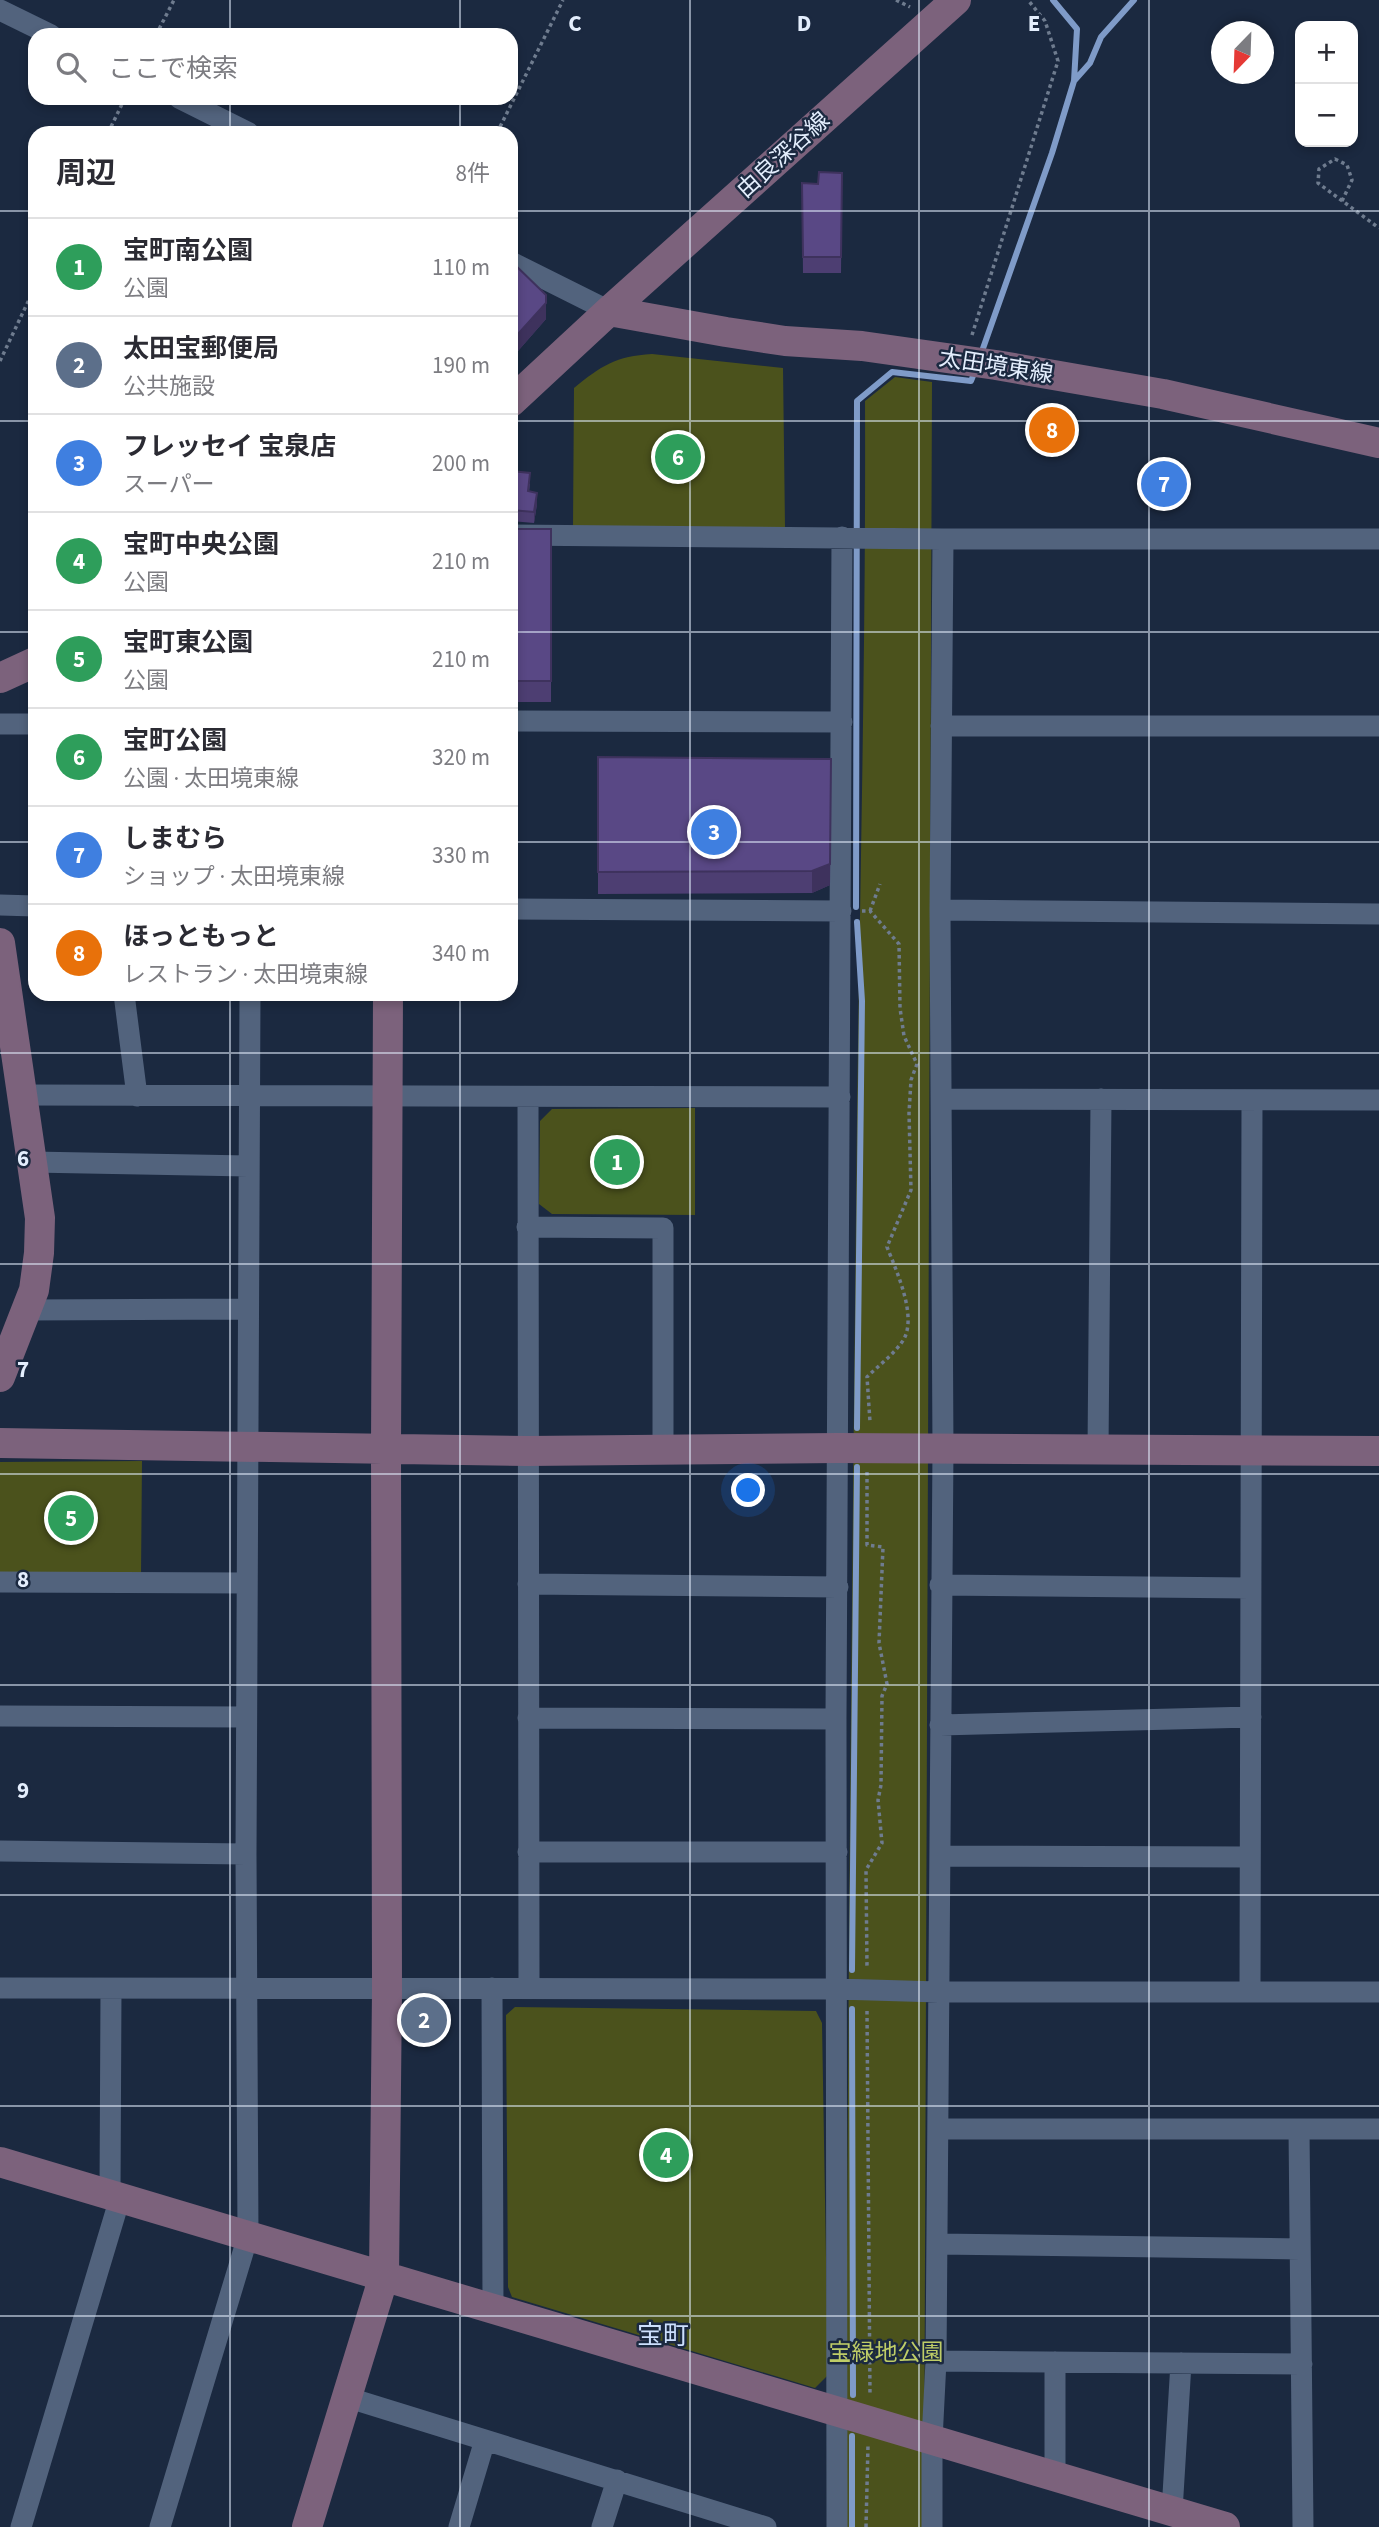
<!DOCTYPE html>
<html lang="ja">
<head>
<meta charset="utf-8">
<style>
  :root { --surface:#fff; --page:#f2f2f3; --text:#2b2b33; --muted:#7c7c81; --line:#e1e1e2; --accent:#3d737f }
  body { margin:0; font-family:"Source Sans 3","Noto Sans JP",sans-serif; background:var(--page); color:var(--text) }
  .controls { position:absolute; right:21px; top:21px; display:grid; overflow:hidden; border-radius:14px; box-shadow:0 4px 10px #0003 }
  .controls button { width:63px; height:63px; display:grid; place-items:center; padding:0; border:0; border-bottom:2px solid var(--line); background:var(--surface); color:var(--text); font:35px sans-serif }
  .compass { position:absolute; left:1211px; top:21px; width:63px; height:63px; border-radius:50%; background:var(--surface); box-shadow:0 4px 10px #0003; rotate:203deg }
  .you { position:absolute; left:749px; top:1491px; width:24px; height:24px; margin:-18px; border:5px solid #fff; border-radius:50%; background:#1a73e8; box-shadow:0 0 0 10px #1a73e833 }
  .badge { display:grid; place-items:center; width:46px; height:46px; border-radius:50%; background:var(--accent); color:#fff; font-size:23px; font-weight:700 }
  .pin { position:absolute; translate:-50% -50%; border:4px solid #fff; box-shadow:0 2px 7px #0006 }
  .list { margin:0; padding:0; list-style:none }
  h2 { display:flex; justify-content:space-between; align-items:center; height:91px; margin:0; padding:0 28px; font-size:30px }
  h2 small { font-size:23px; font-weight:400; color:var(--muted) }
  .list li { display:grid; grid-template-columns:46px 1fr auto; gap:21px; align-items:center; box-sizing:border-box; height:98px; padding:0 28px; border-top:2px solid var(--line) }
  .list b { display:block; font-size:26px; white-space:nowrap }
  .list p { margin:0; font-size:23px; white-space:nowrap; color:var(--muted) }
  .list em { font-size:23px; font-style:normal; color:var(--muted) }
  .icon { flex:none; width:38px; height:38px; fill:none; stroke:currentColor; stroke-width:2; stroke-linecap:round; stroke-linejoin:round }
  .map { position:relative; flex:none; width:1379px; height:2527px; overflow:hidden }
  .search { position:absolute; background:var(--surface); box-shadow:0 4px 10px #0003; left:28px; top:28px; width:490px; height:77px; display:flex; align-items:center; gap:18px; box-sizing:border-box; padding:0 24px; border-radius:21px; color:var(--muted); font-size:26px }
  .panel { position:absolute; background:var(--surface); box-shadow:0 4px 10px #0003; left:28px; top:126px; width:490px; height:875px; border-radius:21px }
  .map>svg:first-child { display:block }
  .green { fill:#4b521c }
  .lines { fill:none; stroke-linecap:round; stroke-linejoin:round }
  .stream { stroke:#7f9bc8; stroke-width:6 }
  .path { stroke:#6f7c8f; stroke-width:3.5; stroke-dasharray:3.5 3.5; stroke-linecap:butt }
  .street { stroke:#52637d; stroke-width:21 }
  .secondary { stroke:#7c627c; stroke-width:30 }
  .wall { fill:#4d3e72 }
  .shaded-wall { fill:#3e325d }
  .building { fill:#594885; stroke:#3e325d; stroke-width:2 }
  .grid { fill:none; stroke:#e4eefd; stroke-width:2; stroke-opacity:0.55 }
  .labels { text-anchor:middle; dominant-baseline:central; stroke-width:5; stroke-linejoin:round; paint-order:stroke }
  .street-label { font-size:23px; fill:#e4eefd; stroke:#1b2940 }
  .park-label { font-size:23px; fill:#bfcd67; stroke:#1b2940 }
  .quarter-label { font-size:26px; fill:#ccdffd; stroke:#1b2940 }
  .grid-label { font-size:23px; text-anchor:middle; font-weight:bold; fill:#e4eefd; stroke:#1b2940; stroke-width:5; stroke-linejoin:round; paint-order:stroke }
</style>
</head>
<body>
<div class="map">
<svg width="1379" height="2527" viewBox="0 0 1379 2527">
  <rect width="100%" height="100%" fill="#1b2940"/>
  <path class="green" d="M652,354L783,368L785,527H573L574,388C601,366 616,356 652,354Z
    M895,377L932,382L924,2527H846C847,2057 852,1587 857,1117C860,879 866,640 865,401Z
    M695,1108V1215L552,1214L539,1204L540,1121L552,1109Z
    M142,1461L141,1576L0,1575V1462Z
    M515,2007L816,2011L822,2023L828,2375L815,2388L512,2297L508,2287L506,2015Z"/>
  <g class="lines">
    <path class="stream" d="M1074,81L1090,63L1101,37L1134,0
      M981,354L1052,153L1074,81L1077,29L1053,0
      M856,907L857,401L892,372L971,381L975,371
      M857,922L862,1001L857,1428
      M852,1970L857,1467
      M852,2009L853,2395
      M852,2527V2436"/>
    <path class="path" d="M896,0L910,7
      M156,35L174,0
      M108,133L125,98
      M497,133L563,0
      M1342,201L1352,180L1347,165L1335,159L1319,169L1318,183L1379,228
      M972,335L1058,61L1045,21L1028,0
      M0,361L35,287
      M862,911H870L899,944L900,1008L904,1036L917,1064L911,1080L909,1113L911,1190L887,1247C896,1270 919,1319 902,1342C893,1355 878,1366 867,1377L870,1422
      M870,911L880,884
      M867,1472V1545L883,1547L879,1643L887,1684L882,1696L881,1785L878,1800L882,1843L866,1870L867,1968
      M867,2011L870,2395
      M866,2527L868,2445"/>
    <path class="street" d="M0,10L51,35
      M179,98L249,133
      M511,262L609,311
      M511,535L943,539H1379
      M511,721L842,722
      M0,724H35
      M941,726H1379
      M0,905L35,906
      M511,909L841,911
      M940,910L1379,914
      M124,994L137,1096
      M21,1095L840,1097
      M528,1097L529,1988
      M941,1099L1379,1100
      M32,1162L248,1166
      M527,1227L663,1228V1451
      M26,1310L248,1309
      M1098,1451L1101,1099
      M0,1582L247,1583
      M528,1584L838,1587
      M940,1585L1250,1588
      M0,1716L246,1717
      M528,1718L836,1719
      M940,1725L1251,1717
      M0,1851L246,1854
      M528,1852H837
      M940,1856L1250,1857
      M0,1988L837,1989L939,1992H1379
      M492,1988L493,2309
      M1250,1991L1252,1100
      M938,2129H1379
      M1299,2129L1303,2527
      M110,2195L111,1989
      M937,2244L1300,2249
      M936,2361L1302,2364
      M346,2397L766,2527
      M1055,2476V2362
      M1172,2511L1181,2363
      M21,2527L120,2198
      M160,2527L248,2236L246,1854L250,994
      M459,2527L485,2440
      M602,2527L617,2480
      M837,2527L836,1719L842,537
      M932,2527V2440L936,2361L943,1449L940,910L943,539"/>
    <path class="secondary" d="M609,311L726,332L785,341L862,346L996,365L1163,394L1379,443
      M511,402L609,311L956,0
      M0,678L35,662
      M0,943L40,1218L39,1253L34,1290L0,1377
      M0,1443L527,1451L838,1448L1379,1451
      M0,2162L1225,2527
      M307,2527L384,2276L387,1990L386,1449L388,994"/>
  </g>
  <path class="wall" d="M842,173L841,273H803L802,183L818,184Z
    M511,261L546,319L518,351L514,347Z
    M511,471L530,484L529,492L537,504L534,523L511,521Z
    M511,529H551V702H511Z
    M598,757L831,759L830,885L812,893L598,894Z"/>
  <path class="shaded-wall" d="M546,303V319L518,351V334Z
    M514,330V347L511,349V333Z
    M537,493V504L534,523V512Z
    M831,759L830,885L812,893V871Z"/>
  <path class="building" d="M819,172L842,173L841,257H803L802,183L818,184Z
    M511,261L546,295V303L518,334L514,330L511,333Z
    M511,471L530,473L528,491L537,493L534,512L511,510Z
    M511,529H551V681H511Z
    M598,757L831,759L830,864L812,871L598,872Z"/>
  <path class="grid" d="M230,0V35M460,0V35M690,0V2527M919,0V2527M1149,0V2527M230,98V133M460,98V133M0,211H35M511,211H1379M0,421H35M511,421H1379M0,632H35M511,632H1379M0,842H35M511,842H1379M230,994V2527M460,994V2527M0,1053H1379M0,1264H1379M0,1474H1379M0,1685H1379M0,1895H1379M0,2106H1379M0,2316H1379"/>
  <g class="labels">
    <g class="street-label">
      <text transform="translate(783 155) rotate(-42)">由良深谷線</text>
      <text transform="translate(996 366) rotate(9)">太田境東線</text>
    </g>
    <g class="park-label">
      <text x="886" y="2352">宝緑地公園</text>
    </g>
    <g class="quarter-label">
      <text x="663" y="2335">宝町</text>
    </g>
  </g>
  <g class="grid-label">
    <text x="575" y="31">C</text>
    <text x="804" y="31">D</text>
    <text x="1034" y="31">E</text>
    <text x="23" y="1166">6</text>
    <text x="23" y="1377">7</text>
    <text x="23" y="1587">8</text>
    <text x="23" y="1798">9</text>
  </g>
</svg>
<div class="controls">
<button>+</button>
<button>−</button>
</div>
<svg class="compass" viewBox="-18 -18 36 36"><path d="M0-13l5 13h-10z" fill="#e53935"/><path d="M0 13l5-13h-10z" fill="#7c7c81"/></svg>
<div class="you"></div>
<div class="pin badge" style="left:617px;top:1162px;background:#2e9e5b">1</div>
<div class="pin badge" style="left:424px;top:2020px;background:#5c6f8a">2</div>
<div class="pin badge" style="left:714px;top:832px;background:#3f7fe0">3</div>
<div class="pin badge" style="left:666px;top:2155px;background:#2e9e5b">4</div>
<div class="pin badge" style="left:71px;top:1518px;background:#2e9e5b">5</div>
<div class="pin badge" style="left:678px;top:457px;background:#2e9e5b">6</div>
<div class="pin badge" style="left:1164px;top:484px;background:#3f7fe0">7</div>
<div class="pin badge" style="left:1052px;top:430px;background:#e8710a">8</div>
<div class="search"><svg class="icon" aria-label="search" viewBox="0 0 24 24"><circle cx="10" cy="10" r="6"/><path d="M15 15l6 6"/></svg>ここで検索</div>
<section class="panel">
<h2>周辺<small>8件</small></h2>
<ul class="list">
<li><span class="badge" style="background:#2e9e5b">1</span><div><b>宝町南公園</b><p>公園</p></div><em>110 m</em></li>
<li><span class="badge" style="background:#5c6f8a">2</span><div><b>太田宝郵便局</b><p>公共施設</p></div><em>190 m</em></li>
<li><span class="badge" style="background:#3f7fe0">3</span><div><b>フレッセイ 宝泉店</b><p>スーパー</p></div><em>200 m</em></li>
<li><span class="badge" style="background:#2e9e5b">4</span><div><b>宝町中央公園</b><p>公園</p></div><em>210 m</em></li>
<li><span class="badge" style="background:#2e9e5b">5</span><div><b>宝町東公園</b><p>公園</p></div><em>210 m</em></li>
<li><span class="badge" style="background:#2e9e5b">6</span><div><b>宝町公園</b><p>公園 · 太田境東線</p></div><em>320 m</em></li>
<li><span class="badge" style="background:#3f7fe0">7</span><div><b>しまむら</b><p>ショップ · 太田境東線</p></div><em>330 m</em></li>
<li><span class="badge" style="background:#e8710a">8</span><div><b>ほっともっと</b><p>レストラン · 太田境東線</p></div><em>340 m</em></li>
</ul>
</section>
</div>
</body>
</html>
